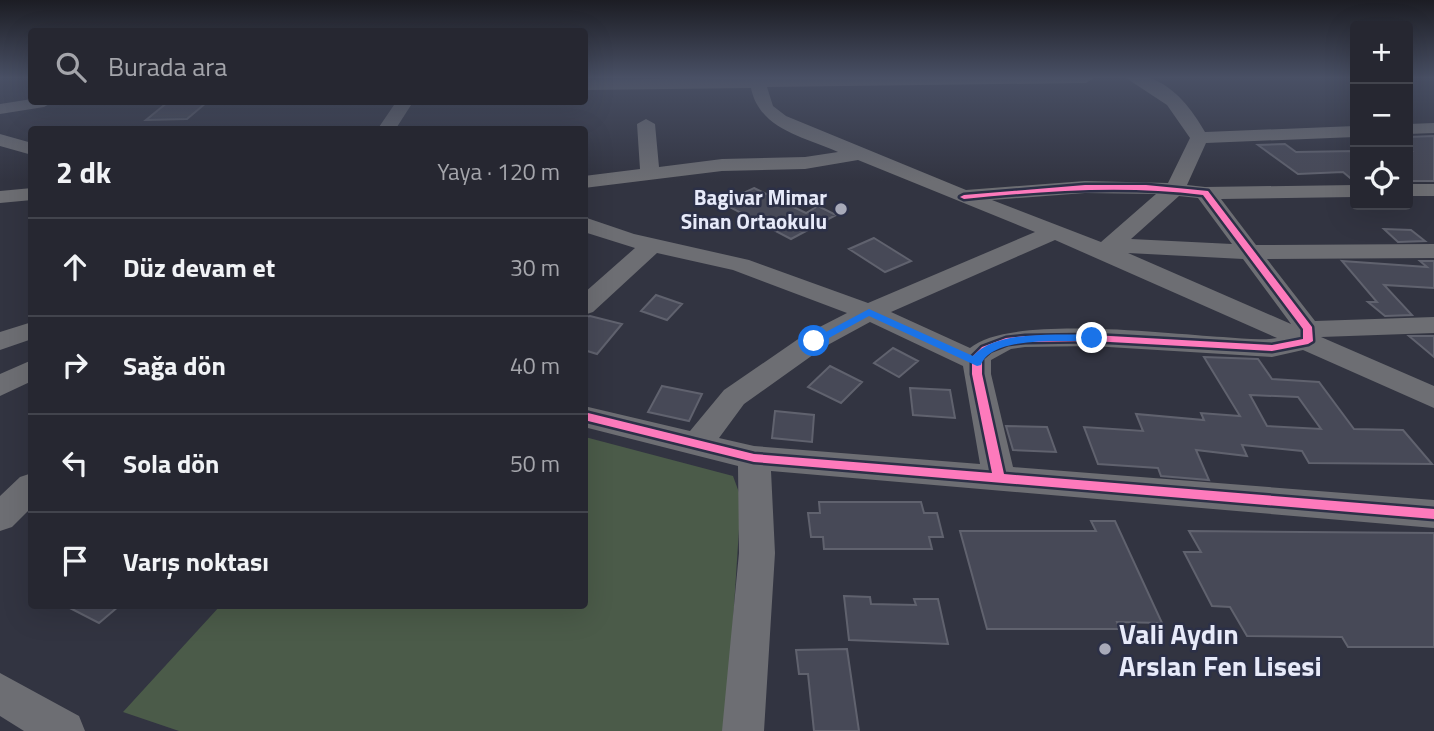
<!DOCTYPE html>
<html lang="tr">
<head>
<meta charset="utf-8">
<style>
  :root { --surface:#262731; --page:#2e2f39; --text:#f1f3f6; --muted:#a4a5ab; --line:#42444d }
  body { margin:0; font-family:"Titillium Web",sans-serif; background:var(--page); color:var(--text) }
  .controls { position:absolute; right:21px; top:21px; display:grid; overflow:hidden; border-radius:7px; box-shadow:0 7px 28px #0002 }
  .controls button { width:63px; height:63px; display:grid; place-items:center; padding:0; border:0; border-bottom:2px solid var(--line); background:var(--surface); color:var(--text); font:35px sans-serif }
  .stop { position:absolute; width:21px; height:21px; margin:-16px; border:5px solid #1a73e8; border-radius:50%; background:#fff }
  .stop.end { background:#1a73e8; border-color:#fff; box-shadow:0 2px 7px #0008 }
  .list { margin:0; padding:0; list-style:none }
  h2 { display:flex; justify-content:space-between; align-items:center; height:91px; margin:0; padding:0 28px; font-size:30px }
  h2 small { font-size:23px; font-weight:400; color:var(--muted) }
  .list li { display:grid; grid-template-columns:46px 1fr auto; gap:21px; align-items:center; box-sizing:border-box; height:98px; padding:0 28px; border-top:2px solid var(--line) }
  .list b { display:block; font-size:26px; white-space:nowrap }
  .list em { font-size:23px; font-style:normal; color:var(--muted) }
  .icon { flex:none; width:38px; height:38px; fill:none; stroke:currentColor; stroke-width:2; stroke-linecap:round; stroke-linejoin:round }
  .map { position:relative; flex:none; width:1434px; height:731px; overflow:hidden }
  .search { position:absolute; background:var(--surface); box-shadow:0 7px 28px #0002; left:28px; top:28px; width:560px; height:77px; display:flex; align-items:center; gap:18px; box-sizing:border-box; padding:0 24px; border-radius:7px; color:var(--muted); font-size:26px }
  .panel { position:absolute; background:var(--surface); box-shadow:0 7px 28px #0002; left:28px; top:126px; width:560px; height:483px; border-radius:7px }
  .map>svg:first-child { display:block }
  .green { fill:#4b5b49 }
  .building { fill:#474957; stroke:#60626e; stroke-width:2; fill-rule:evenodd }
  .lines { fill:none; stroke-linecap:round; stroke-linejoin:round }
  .minor { fill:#6d6e73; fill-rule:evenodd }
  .cycleway-casing { stroke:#2c3047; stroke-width:5 }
  .cycleway { fill:#fd7abc; fill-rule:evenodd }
  .route { fill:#1a73e8 }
  .poi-dot { fill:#a8aab9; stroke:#2c3047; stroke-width:2.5 }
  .labels { text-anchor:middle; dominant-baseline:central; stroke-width:5; stroke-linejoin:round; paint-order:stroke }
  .far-poi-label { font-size:21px; font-weight:bold; fill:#e7eaf9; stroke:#2c3047; text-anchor:end }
  .near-poi-label { font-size:28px; font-weight:bold; fill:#e7eaf9; stroke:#2c3047; text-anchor:start }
</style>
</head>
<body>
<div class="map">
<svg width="1434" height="731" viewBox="0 0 1434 731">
  <rect width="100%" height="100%" fill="#323441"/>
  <path class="green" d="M585,437L733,476L741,498L726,731H179L123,712L220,606H584Z"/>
  <path class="building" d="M168,102H207L187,119L146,120Z
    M1434,136V181H1408V151H1411L1408,149V137Z
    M1285,144L1296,152L1355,151V182L1343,172L1298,174L1258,145Z
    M754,188L806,213L818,206L836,215L791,239L722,203Z
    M1384,229L1411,230L1425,241L1398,242Z
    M874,238L911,261L885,272L849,249Z
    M1342,261L1427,267L1420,261H1434V288L1384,285L1412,315L1385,316L1368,302H1377Z
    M656,295L682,304L667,320L641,311Z
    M590,316L622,324L597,354L584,350V317Z
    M1409,336H1434V357Z
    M893,348L918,361L899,377L874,363Z
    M1204,357L1258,359L1272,379L1319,382L1354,429L1403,430L1432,464L1309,463L1302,451L1242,445L1247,456L1196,450L1209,480L1161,476L1158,468L1098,464L1084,427L1143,431L1136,414L1204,420L1201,413L1240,416ZM1250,395L1298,397L1321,429L1267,426Z
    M830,366L862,382L841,403L808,387Z
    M662,386L702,394L689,421L648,412Z
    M910,388L950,390L955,418L913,415Z
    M775,411L814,415L812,442L772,438Z
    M1006,426L1047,427L1056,452L1013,450Z
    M819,502H921L924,513H937L943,537H929L932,549H824L823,537H811L808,513H820Z
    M1091,521H1115L1162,623L1117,622L1120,629H987L960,531H1096Z
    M1189,531L1434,533V647H1348L1342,637L1247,636L1230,607L1212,606L1184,552H1201Z
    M844,596L870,597L871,604L916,605L914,599H938L948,644L849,640Z
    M66,606H119L99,623Z
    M847,649L859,731H814L808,674H799L796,650Z"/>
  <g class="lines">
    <path class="minor" d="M717,78H1094L1086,83L767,87L773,106L786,116L966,190L1085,181L1168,183L1190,138L1167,105L1126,78C1133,78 1142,77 1149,78C1174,85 1193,111 1205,132L1355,126V137L1206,143L1187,185L1205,187L1355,185V197L1221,199L1256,245L1434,244V258L1267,259L1315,321L1434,317V333L1321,337L1434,386V408L1303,350L1272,357L1092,346L1025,347L1011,349L991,360V374L1013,467L1434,500V528L771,471L775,553L764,731H722L739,553L738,466L584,427V406L690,431L724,390L804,335L847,313L733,270L657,253L593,312L584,315V293L635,248L584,232V217L634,234L749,260L868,303L1035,232L858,160L805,169L722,171L584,188V176L640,169L637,124L646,119L655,124L659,167L722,159L805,157L838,152C804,137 759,129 751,88L584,90V80ZM1085,193L1156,194L1101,242L992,200ZM1179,196L1198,198L1232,244L1131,239ZM1055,240L1277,338C1260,341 1241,338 1223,337C1169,334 1010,314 970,348L891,312ZM1128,253L1243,259L1291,324ZM870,322L963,366L980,464L754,446L719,438L744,404L824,347Z
      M32,99V102H53L44,107L0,114V104Z
      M396,102H413L395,130H377Z
      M1434,123V133L1408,134V124Z
      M0,134L32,143V155L0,146Z
      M1408,184H1434V196H1408Z
      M32,188V200L0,203V191Z
      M32,322V339L0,350V332Z
      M32,360V381L0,396V374Z
      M32,473V507L12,527L0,531V496L20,477Z
      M0,673L79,716L85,731H24L0,716Z"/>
    <g class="cycleway-casing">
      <path id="cycleway" d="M1085,185H1146L1208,191L1312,327L1313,341L1308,344L1272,351L1092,341L1025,342L1008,344L990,351L982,358V374L1004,474L1434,509V519L754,462L584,420V412L754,454L992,473L972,374V357L982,347L1006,338L1025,336L1092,335L1272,345L1303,339V329L1203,195C1123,185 1044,191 964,199L960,197L964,195Z"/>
    </g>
    <use href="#cycleway" class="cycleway"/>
  </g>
  <linearGradient id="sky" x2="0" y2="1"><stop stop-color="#1c1d24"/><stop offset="0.43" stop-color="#495065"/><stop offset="1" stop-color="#495065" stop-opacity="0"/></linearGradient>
  <rect width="1434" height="181" fill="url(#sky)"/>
  <path class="route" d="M869,309L973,356C998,329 1057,336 1092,334L1098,338L1092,341C1065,342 991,335 981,365L977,366L869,316L818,344L809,341Z"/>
  <g class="poi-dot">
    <circle cx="841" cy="209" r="7"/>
    <circle cx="1105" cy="649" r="7"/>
  </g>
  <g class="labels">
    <g class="far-poi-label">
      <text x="827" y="197">Bagivar Mimar<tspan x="827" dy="24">Sinan Ortaokulu</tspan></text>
    </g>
    <g class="near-poi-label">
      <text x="1119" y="633">Vali Aydın<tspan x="1119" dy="32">Arslan Fen Lisesi</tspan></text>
    </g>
  </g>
</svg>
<div class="controls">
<button>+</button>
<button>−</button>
<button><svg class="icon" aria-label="locate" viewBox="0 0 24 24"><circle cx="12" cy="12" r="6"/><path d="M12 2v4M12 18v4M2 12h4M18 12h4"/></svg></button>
</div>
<div class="stop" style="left:814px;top:341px"></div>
<div class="stop end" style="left:1092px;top:338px"></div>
<div class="search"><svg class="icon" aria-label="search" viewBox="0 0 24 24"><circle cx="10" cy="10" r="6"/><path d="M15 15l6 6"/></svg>Burada ara</div>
<section class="panel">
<h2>2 dk<small>Yaya · 120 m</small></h2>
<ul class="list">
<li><svg class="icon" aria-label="ahead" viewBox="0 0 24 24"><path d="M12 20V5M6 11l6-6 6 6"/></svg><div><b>Düz devam et</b></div><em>30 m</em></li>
<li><svg class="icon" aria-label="right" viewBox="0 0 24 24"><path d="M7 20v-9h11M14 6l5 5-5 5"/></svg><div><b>Sağa dön</b></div><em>40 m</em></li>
<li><svg class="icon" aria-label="left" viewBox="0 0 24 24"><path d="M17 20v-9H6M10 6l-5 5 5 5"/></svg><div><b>Sola dön</b></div><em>50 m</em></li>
<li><svg class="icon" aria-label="arrive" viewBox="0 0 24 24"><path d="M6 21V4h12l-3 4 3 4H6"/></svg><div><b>Varış noktası</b></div></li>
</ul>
</section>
</div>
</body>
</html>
